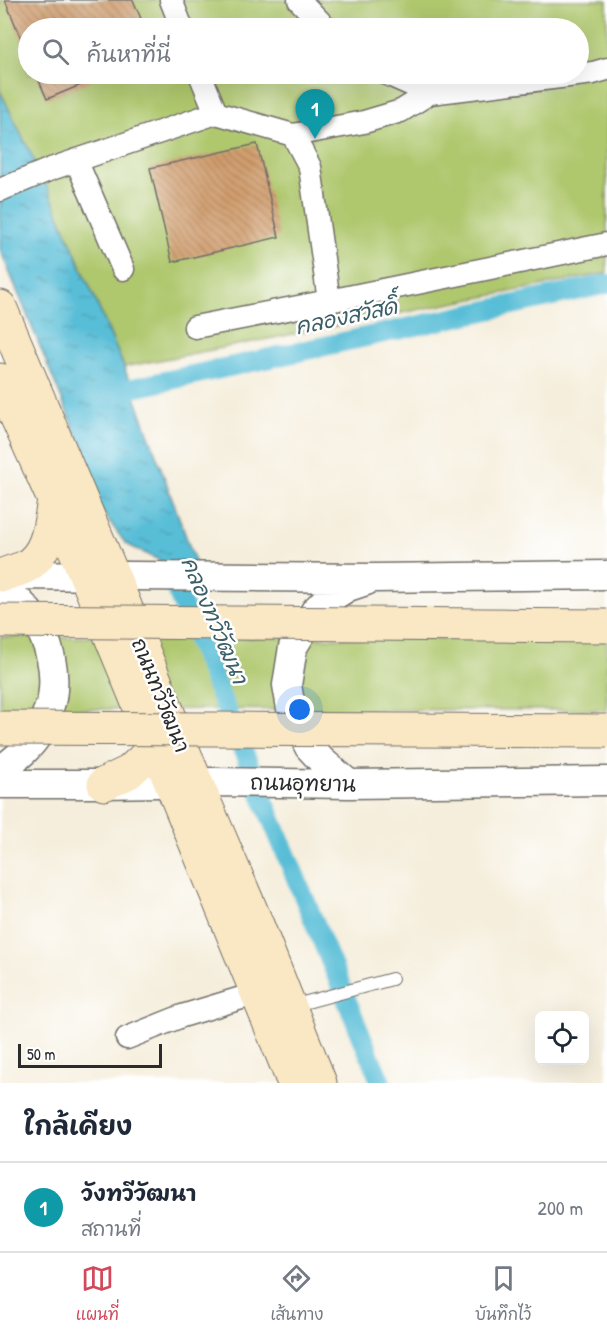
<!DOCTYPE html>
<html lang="th">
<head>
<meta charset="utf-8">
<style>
  :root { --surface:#fff; --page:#f2f2f3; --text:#1f2937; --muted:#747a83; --line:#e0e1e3; --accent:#d1495b }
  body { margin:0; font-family:"Patrick Hand","Playpen Sans Thai",sans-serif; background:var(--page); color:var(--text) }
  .controls { position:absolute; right:18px; bottom:18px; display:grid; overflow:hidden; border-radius:9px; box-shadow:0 6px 24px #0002 }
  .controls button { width:54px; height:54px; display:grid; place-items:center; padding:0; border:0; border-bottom:2px solid var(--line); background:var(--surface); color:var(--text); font:30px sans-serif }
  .scale { position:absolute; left:18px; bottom:15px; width:144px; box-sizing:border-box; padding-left:6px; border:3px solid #2b2b2b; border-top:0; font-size:16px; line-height:21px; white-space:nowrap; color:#2b2b2b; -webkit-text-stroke:4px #fff; paint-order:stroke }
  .you { position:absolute; left:300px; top:710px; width:21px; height:21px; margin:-15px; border:4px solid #fff; border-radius:50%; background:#1a73e8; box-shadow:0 0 0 9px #1a73e833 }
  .badge { display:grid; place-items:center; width:39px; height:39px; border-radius:50%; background:var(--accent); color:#fff; font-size:20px; font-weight:700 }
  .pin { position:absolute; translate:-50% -50px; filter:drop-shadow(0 2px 3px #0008) }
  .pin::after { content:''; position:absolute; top:32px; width:21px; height:18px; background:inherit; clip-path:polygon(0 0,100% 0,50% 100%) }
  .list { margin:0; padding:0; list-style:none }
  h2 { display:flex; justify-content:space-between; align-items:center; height:78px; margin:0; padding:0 24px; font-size:26px }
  h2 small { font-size:20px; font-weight:400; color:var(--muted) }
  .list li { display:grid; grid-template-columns:39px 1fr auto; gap:18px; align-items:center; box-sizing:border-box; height:90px; padding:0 24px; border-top:2px solid var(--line) }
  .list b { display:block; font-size:22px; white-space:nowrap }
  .list p { margin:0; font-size:20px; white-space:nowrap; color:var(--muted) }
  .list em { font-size:20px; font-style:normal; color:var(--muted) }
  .icon { flex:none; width:33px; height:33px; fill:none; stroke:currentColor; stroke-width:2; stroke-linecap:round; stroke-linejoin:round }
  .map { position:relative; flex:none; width:607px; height:1083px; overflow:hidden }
  .search { position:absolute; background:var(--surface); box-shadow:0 6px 24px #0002; left:18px; right:18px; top:18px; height:66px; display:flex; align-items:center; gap:15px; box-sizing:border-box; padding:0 21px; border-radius:33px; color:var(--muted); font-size:22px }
  .sheet { height:168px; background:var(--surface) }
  nav { display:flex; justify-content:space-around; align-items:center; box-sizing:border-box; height:84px; border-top:2px solid var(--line); background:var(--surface); font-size:16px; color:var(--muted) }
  nav a { display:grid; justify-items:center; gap:3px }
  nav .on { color:var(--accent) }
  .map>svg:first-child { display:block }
  .green { fill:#afc76d; stroke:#6d794c; stroke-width:1.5; fill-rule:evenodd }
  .water { fill:url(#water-ripples); stroke:#427481; stroke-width:1.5 }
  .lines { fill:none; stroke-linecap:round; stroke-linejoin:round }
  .canal { stroke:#59bed7; stroke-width:20 }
  .building { fill:url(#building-back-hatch) }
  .service-casing { stroke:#726f69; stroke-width:14 }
  .minor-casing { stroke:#726f69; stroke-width:25 }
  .tertiary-casing { stroke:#726f69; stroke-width:31 }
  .secondary-casing { stroke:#726f69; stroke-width:35 }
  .service { stroke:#fff; stroke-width:12 }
  .minor { stroke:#fff; stroke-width:22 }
  .tertiary { stroke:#fff; stroke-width:28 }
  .secondary { stroke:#fae7c3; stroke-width:33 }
  .secondary-bridge-casing { stroke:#726f69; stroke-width:35; stroke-linecap:butt }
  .secondary-bridge { stroke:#fae7c3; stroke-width:33 }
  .labels { text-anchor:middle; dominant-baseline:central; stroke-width:5; stroke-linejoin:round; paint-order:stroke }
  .street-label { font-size:21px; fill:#2b2b2b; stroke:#fff }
  .water-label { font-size:22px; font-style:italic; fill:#3b5e67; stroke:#fff }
</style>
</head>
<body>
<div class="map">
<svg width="607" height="1083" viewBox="0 0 607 1083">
  <defs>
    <pattern id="water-ripples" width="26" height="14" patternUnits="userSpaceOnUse" patternTransform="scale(1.5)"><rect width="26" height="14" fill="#59bed7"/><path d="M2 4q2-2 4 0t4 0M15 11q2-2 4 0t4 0" fill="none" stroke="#4a9baf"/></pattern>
    <pattern id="building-back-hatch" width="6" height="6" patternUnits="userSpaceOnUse" patternTransform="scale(1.5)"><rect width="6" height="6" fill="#d19e6e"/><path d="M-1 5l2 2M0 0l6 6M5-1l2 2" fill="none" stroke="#aa815b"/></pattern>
  </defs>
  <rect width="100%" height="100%" fill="#fff"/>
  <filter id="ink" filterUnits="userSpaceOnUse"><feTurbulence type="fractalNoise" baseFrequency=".0167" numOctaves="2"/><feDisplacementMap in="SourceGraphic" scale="12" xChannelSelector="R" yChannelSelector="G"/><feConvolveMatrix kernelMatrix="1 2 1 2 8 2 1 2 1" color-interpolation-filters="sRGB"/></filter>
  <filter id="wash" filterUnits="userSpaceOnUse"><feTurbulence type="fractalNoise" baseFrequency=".008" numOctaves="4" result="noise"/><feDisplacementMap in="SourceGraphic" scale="24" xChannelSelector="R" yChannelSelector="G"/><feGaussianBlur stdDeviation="1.35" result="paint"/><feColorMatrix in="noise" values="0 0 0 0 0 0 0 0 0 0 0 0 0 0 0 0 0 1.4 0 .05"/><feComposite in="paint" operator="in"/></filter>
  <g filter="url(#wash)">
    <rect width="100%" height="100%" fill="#f5eedc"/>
    <path class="green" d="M0,0H607V273L124,367L47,187L0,91ZM28,28H578V74H28Z
      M0,637L607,639V710L0,709Z"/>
    <path class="water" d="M0,91L47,187L124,367L196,564L159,560L126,544L95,502L88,463L0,249Z"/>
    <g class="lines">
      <path class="canal" d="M106,394L607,284
        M167,567L381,1083"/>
    </g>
    <g id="blocks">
      <path class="building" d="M5,0H133L145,28H28V55Z
        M36,74H107L47,99Z
        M257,144L279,237L172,262L150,168Z"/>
    </g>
  </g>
  <g filter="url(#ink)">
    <use href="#blocks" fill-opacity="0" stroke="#726f69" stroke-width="1.5"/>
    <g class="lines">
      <g class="service-casing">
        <path id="service" d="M292,1006L392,979"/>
      </g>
      <g class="minor-casing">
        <path id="minor" d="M171,0L182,28
          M299,0L326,28
          M200,74L216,113
          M387,74L430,93L593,73L607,69
          M293,135L364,122L401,111L430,93
          M76,160L123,269
          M0,190L51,169L216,113L293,135L310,167L329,301L607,244
          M195,327L329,301
          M127,1038L182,1016L258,993"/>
      </g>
      <g class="tertiary-casing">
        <path id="tertiary" d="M2,575L374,578L607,575
          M0,588C38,609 59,655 52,698C51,704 48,710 46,715C44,721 42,727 39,733C29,749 15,759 0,771
          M0,784H104L213,782L349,784L607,781
          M349,784L323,762L309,747L292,714L287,685L293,647L315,611L324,602L348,587L366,581"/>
      </g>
      <g class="secondary-casing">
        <path id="secondary" d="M0,307L113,576L196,782L256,922L320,1083
          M0,380L54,500L86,576L294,1083
          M3,575C10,572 18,570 25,567C49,554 50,523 54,500
          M104,784L129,772L142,760L150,752L153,738"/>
      </g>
      <use href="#service" class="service"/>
      <use href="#minor" class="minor"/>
      <use href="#tertiary" class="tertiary"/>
      <use href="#secondary" class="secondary"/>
      <g class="secondary-bridge-casing">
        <path id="secondary-bridge" d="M0,621L607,626
          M0,728L607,731"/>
      </g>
      <use href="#secondary-bridge" class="secondary-bridge"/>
    </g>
  </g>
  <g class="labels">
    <g class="street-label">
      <text transform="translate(161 695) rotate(68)">ถนนทวีวัฒนา</text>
      <text transform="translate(303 783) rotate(1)">ถนนอุทยาน</text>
    </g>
    <g class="water-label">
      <text transform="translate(346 316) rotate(-12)">คลองสวัสดิ์</text>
      <text transform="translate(215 620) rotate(67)">คลองทวีวัฒนา</text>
    </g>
  </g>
</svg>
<div class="controls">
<button><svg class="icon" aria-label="locate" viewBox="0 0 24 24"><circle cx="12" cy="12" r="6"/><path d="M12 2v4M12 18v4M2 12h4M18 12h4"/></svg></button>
</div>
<div class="scale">50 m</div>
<div class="you"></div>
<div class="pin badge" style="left:315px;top:139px;background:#0f9aa8">1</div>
<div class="search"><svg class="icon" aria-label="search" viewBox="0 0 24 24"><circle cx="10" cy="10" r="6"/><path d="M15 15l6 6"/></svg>ค้นหาที่นี่</div>
</div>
<section class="sheet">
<h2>ใกล้เคียง<small></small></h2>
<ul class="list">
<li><span class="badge" style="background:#0f9aa8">1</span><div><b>วังทวีวัฒนา</b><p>สถานที่</p></div><em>200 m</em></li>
</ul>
</section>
<nav>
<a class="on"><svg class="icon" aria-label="map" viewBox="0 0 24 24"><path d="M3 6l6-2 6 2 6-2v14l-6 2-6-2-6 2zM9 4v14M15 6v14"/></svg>แผนที่</a>
<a><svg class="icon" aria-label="directions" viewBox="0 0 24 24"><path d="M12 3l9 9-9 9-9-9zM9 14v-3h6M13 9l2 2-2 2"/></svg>เส้นทาง</a>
<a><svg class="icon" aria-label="saved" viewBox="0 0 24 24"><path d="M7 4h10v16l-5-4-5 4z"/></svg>บันทึกไว้</a>
</nav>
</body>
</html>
